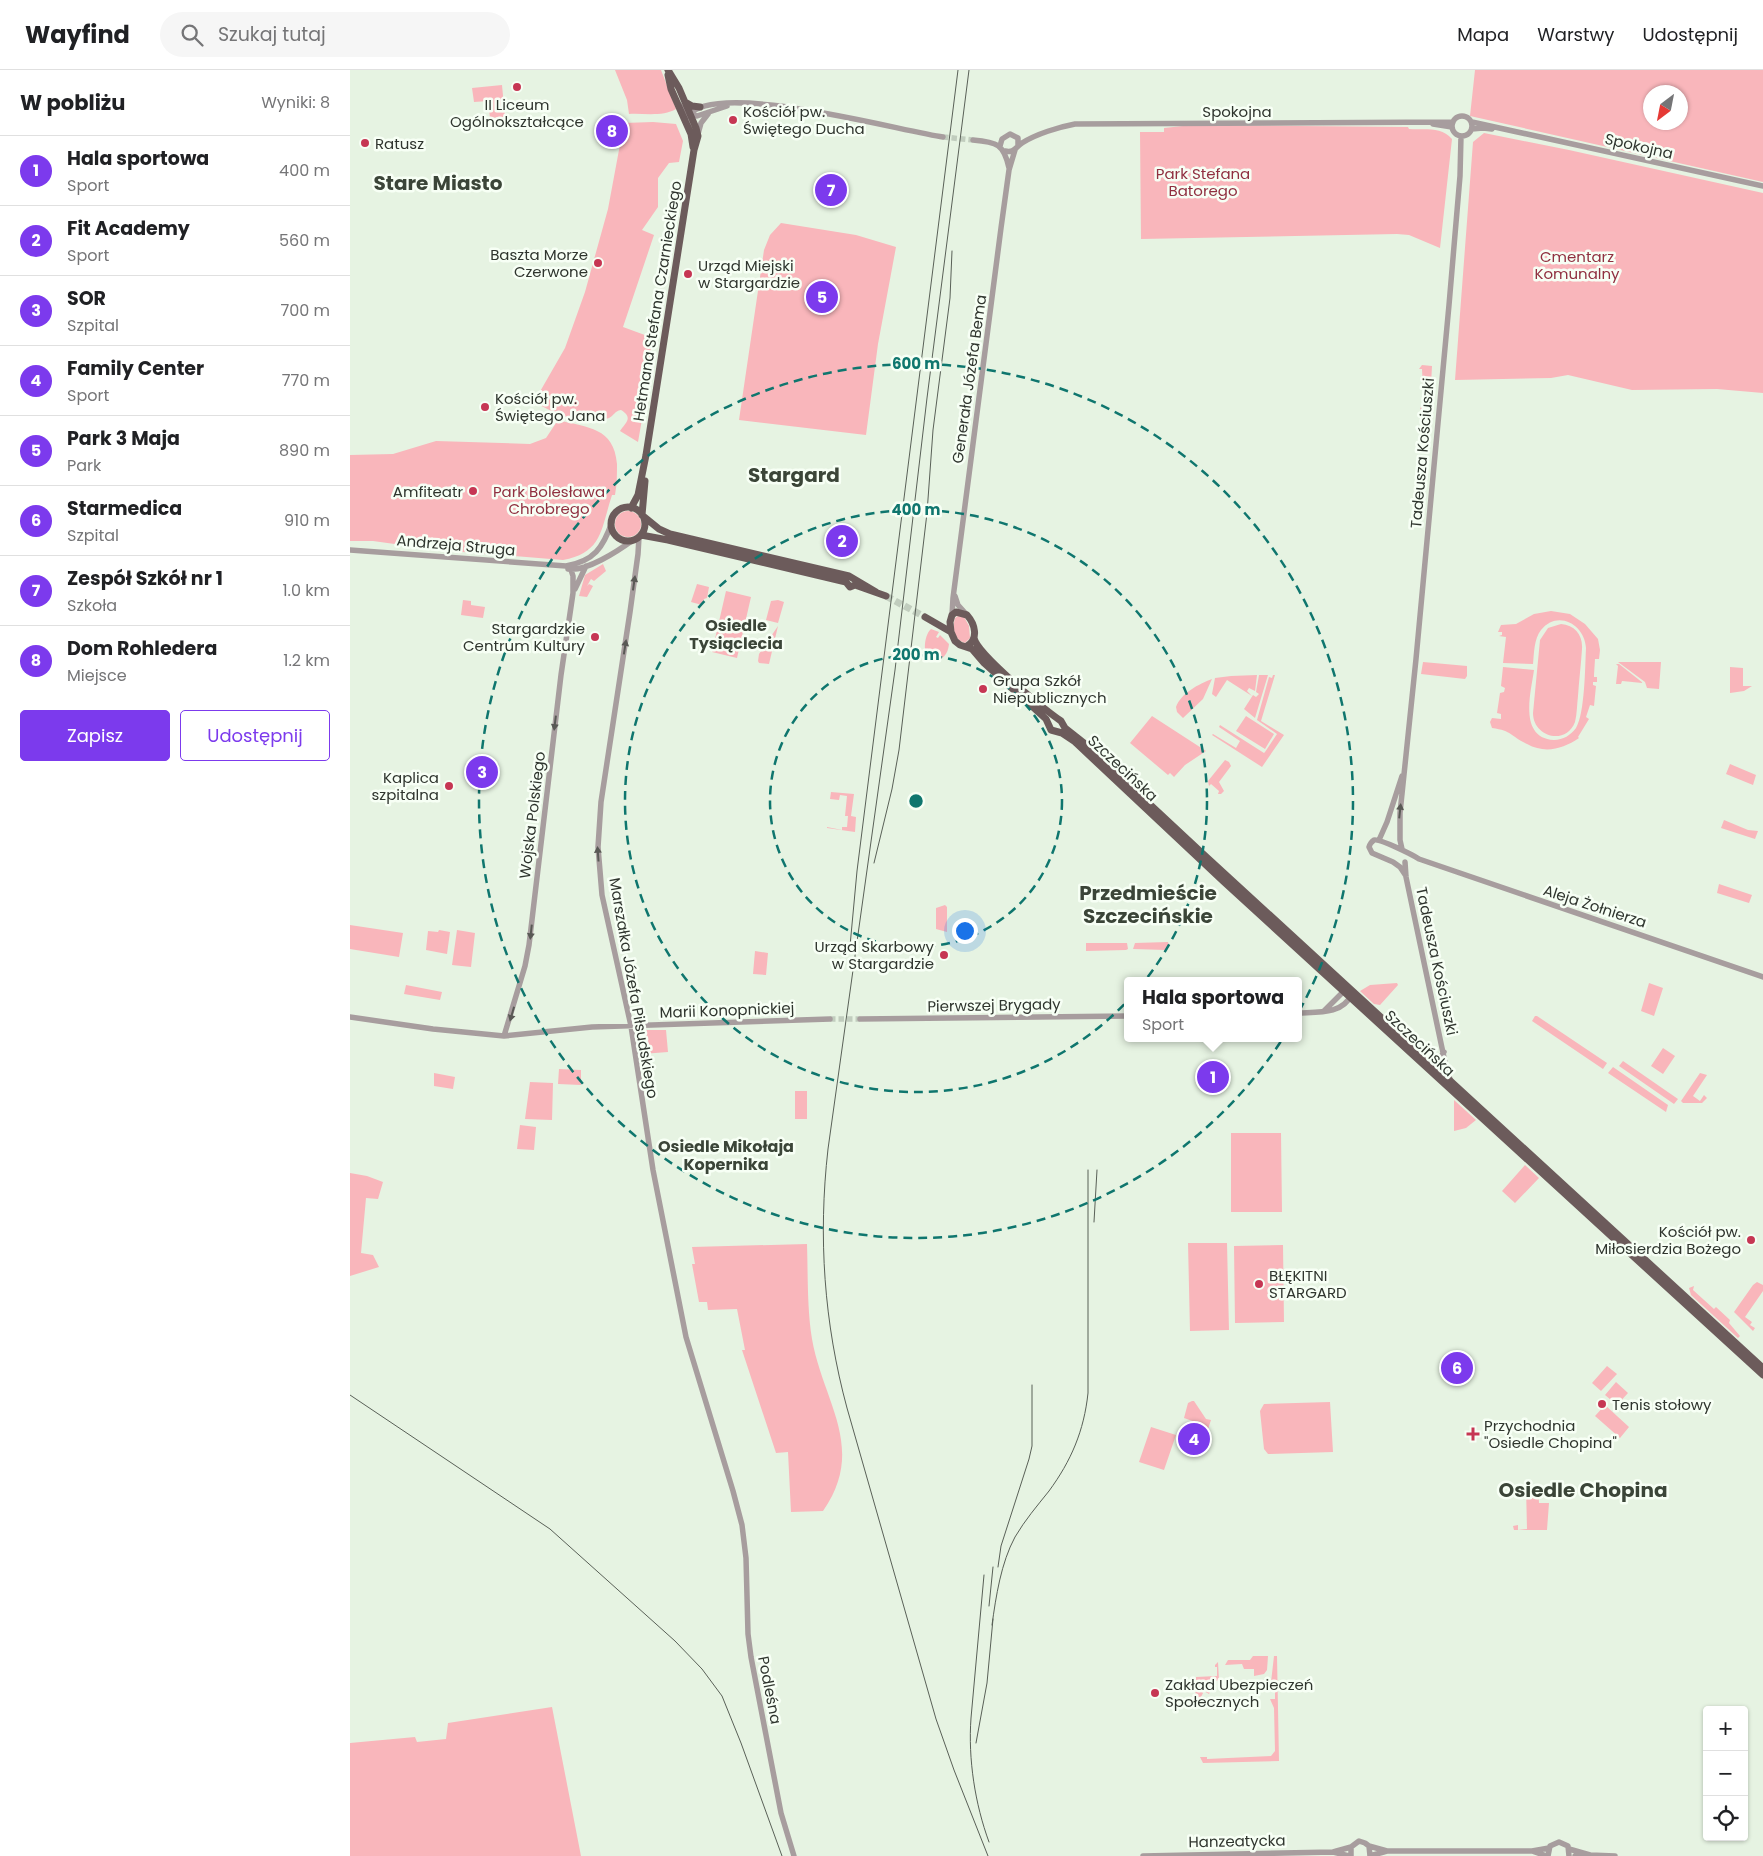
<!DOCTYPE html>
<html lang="pl">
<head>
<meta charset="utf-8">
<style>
  :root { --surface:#fff; --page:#f6f6f6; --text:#202124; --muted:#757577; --line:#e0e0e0; --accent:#7c3aed }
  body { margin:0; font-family:Poppins,sans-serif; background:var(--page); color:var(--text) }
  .controls { position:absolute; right:15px; bottom:15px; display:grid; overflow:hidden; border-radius:5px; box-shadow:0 1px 4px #0004 }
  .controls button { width:45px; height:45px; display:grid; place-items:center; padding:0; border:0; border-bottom:1px solid var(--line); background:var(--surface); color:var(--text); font:25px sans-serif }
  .compass { position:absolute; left:1293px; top:15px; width:45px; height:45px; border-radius:50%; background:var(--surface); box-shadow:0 1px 4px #0004; rotate:212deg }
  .you { position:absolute; left:614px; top:860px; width:18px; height:18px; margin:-12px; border:4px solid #fff; border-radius:50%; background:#1a73e8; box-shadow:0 0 0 8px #1a73e833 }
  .badge { display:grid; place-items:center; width:32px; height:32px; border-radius:50%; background:var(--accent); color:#fff; font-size:16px; font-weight:700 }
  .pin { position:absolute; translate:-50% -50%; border:2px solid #fff; box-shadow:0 1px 5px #0006 }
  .popup { position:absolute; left:774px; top:907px; width:178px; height:65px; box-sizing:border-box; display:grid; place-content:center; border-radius:5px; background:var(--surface); filter:drop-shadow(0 1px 4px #0005); font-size:16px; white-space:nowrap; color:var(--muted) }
  .popup b { font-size:19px; color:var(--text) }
  .popup::after { content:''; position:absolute; left:50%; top:100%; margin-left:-10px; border:10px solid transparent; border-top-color:var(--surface) }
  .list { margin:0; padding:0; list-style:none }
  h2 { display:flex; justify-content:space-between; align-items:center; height:65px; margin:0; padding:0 20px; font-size:21px }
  h2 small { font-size:16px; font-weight:400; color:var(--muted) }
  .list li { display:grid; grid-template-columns:32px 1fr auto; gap:15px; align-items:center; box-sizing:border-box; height:70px; padding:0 20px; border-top:1px solid var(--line) }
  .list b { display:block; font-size:19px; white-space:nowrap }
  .list p { margin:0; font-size:16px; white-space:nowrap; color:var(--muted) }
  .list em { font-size:16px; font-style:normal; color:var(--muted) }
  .actions { display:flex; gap:10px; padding:15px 20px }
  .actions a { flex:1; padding:11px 0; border:1px solid var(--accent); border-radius:5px; text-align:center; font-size:18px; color:var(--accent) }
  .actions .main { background:var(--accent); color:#fff }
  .icon { flex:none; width:28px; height:28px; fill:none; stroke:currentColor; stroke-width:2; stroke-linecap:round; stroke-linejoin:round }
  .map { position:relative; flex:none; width:1413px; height:1786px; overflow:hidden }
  header { display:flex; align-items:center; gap:30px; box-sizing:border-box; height:70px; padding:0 25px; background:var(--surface); border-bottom:1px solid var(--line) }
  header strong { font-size:24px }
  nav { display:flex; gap:28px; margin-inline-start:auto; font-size:18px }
  .search { width:350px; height:45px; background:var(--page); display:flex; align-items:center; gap:12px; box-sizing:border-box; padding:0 18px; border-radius:28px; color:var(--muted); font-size:19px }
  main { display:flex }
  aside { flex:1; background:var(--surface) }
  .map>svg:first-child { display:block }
  .green { fill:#f9b6bb; fill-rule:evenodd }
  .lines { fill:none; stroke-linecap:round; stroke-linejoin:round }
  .minor-tunnel { stroke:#c1cdbe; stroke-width:5.5; stroke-dasharray:5.5 3; stroke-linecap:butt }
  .major-tunnel { stroke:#c1cdbe; stroke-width:7; stroke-dasharray:7 3.5; stroke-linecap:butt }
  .minor { stroke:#a79d9e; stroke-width:5.5 }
  .major { stroke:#6c5b5b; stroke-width:7 }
  .rail { stroke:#596057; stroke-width:1 }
  .oneway { fill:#595955 }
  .ring { fill:none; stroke:#0f766e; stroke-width:2.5; stroke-dasharray:9 6 }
  .poi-dot { fill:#c63653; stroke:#f7fff5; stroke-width:2 }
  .labels { text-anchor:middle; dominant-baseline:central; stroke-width:5; stroke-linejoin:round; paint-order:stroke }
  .poi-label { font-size:15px; fill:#2f352e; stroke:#f7fff5; text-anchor:start }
  .street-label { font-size:15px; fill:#2f352e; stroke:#f7fff5 }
  .park-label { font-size:15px; fill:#903040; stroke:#f7fff5 }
  .neighbourhood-label { font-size:16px; font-weight:bold; fill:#3b4538; stroke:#f7fff5 }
  .district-label { font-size:20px; font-weight:bold; fill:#3b4538; stroke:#f7fff5 }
  .centre { fill:#0f766e; stroke:#f7fff5; stroke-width:2.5 }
  .ring-label { font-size:15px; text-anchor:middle; font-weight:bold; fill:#0f766e; stroke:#f7fff5; stroke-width:5; stroke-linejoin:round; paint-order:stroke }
</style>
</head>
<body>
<header>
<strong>Wayfind</strong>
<div class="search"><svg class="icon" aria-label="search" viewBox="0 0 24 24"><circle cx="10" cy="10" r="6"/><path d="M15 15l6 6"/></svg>Szukaj tutaj</div>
<nav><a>Mapa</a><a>Warstwy</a><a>Udostępnij</a></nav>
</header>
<main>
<aside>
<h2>W pobliżu<small>Wyniki: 8</small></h2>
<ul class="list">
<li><span class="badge">1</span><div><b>Hala sportowa</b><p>Sport</p></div><em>400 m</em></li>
<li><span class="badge">2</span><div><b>Fit Academy</b><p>Sport</p></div><em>560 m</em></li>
<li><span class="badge">3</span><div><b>SOR</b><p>Szpital</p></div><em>700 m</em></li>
<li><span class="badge">4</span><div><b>Family Center</b><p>Sport</p></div><em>770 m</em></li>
<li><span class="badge">5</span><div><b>Park 3 Maja</b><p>Park</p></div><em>890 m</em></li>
<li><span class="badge">6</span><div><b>Starmedica</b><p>Szpital</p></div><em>910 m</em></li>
<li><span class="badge">7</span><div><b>Zespół Szkół nr 1</b><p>Szkoła</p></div><em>1.0 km</em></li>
<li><span class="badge">8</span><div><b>Dom Rohledera</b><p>Miejsce</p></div><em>1.2 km</em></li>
</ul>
<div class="actions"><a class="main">Zapisz</a><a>Udostępnij</a></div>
</aside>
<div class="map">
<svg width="1413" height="1786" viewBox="0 0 1413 1786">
  <rect width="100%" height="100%" fill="#e6f3e2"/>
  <path class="green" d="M265,0H311L326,39C313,47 293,43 279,44L277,30Z
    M1125,0H1413V112L1120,46ZM1300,22H1330V52H1300Z
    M152,15L155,47L140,48L138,31L124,32L122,18Z
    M303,52L326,54L333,71L329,92L319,93L308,108V137L292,160L304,165L273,257L303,268L301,275L298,315L288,372L270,361C275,353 284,348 271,340C264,341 264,346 259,348C232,358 207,344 184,332L215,278L235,222L258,139L274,53Z
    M842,55L1058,57L1059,59C1075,60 1091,56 1102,69L1090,178L1059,165L1047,164L791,169L790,62H814V58Z
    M1134,63L1219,80L1413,123V323L1367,319L1282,320L1218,305L1201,308L1105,310L1123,72Z
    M431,153L506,165L546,177L528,274L516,365L389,350L414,180L420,165Z
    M1072,295L1082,296L1081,315L1085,316L1083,339L1072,342L1070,338L1074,336L1072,299H1069Z
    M208,350C238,358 264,357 267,394C267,404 267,414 265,425H262C251,458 253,483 213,490L88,480L23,471H0V385L43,384L86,371L180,374L196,368Z
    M265 454a13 13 0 1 1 26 0a13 13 0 1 1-26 0Z
    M253,494L256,501L244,511L241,509L237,516L239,514L243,516L237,527L229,526L235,505Z
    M347,514L359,517L357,528L354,529L352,535L341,532Z
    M376,521L401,527L387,588L362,582Z
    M113,530L121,531V535L135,537L133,548L111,545Z
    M428,530L434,532L428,553L416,550L421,531Z
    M1201,541L1220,544L1235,554L1248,569L1250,580L1249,589H1245L1244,605V607H1247V612H1243V615L1246,616L1244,636L1240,635L1236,647L1239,649L1228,667L1229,668C1213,679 1195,684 1177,674C1160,666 1163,661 1142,658L1140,652L1142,648L1151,649V644L1147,643L1150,623L1154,622L1155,618L1151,616L1153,597L1184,600C1181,622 1168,668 1204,670C1213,670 1221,665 1226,658C1235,643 1235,597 1236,578C1235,555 1208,539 1191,560C1184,569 1184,583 1183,594L1153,593L1156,567L1149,566L1152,565V562H1148L1151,555L1166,554L1184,544Z
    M608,546L614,547L619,556L620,568L615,573C604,570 602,558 605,548Z
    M1211,554C1225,555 1233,565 1232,579C1231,595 1229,610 1228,626C1227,634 1227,644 1225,652C1216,676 1183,667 1183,643L1190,570L1198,558Z
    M428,556L419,594L409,593L408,591L409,584Z
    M581,559L589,562L586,567L588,568L590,565L599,574C598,586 590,593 578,590C573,583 574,565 581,559Z
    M1073,592L1117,596V606L1115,609L1071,604Z
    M1268,592H1311L1309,619L1297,618L1295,612Z
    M1266,594H1269L1293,613L1272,611L1271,614H1266L1268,596Z
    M1380,597L1393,598V616H1402L1394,621L1380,623Z
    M907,605L905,621L899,618L897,621L902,626L877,610L866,627L862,624L865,608L881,606Z
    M909,605H918L905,648L894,639L903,625L906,627L909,624L906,622Z
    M923,605H925L911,651L934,665L912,697L862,665L863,664L886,678L890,671L869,657L870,655L914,683L915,682L927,664L907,650L919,607L922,608Z
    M862,609L853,629L833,648L827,642L826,637C831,623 849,614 862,609Z
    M802,646L856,681L835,695L824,707L820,703L818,705L780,673Z
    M896,646L924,664L915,679L886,661Z
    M875,690L879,692L881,696L869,712L874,721L871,724H868L869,721L861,714L859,716L858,711Z
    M1380,694L1406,705L1403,715L1376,704Z
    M481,722L504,724L501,746L506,747L505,762L477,758V757L492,760V757H497L498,746H495L497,726L490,725L489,730L480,729Z
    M1374,750L1398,760L1408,761L1405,769L1371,758Z
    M1369,814L1402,825L1399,833L1367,823Z
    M595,835L597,837V862L586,859V838Z
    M0,855L53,863L49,887L0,879Z
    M89,860L100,862L97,884L76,880L78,861L88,862Z
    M107,860L125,863L121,897L102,895Z
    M818,872L819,876L816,880L783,879L785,873Z
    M736,873H777L778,879L776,880L736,881Z
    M405,881L418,883L416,905L403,904Z
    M1047,913L1048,915L1030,935L1024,934L1010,921L1020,915Z
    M1299,913L1313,918L1304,946L1291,941Z
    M56,915L92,922L90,930L54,924Z
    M1185,946H1187L1257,993L1253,999L1182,951Z
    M295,960H316L318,982L292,984L288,964Z
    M1313,978L1325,986L1313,1004L1301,996Z
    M1273,991L1328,1029L1324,1034L1269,996Z
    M1263,997L1318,1035L1316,1042L1258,1003Z
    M209,999L231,1000V1015L208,1014Z
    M84,1003L105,1007L103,1019L84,1016Z
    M1350,1003L1357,1005L1343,1026L1350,1031L1354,1025L1357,1028L1352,1033H1333L1331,1031Z
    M180,1012L203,1013L202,1050L175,1049Z
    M445,1021H457V1049H445Z
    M1104,1030L1126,1050L1116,1058L1104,1061Z
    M170,1055L186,1057L184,1080L167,1079Z
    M881,1063H931L932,1142H881Z
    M1175,1095L1189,1108L1165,1133L1152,1121Z
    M0,1103L17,1106L33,1112L28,1129L16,1128L11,1183L23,1185L29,1197L0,1206Z
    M838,1173H877L879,1260L840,1261Z
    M457,1174C458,1205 457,1238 462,1269C473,1332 517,1378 473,1441L441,1442L438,1382L426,1383L392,1280H395L387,1239L358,1240L357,1232H349L342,1194H345L342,1177Z
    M933,1175L934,1252L885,1253L884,1176Z
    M1407,1212L1413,1215V1221L1395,1247L1402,1252L1400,1255L1405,1258L1403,1261L1384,1242L1403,1215Z
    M1344,1216L1343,1220L1364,1239L1366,1237L1380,1250L1379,1253L1390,1266L1388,1268L1341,1225L1339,1218Z
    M1257,1296L1267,1304L1251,1321L1242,1313Z
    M1266,1312L1278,1323L1267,1335L1255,1325Z
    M842,1331H844L856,1349L861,1350L858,1359L850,1356L851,1354L834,1348L838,1333Z
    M980,1332L983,1382L918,1384L914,1379L910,1341L914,1334Z
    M1255,1335L1279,1357L1270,1368L1245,1346Z
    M801,1357L826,1365L814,1400L789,1392Z
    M1188,1416L1189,1433H1199L1197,1460H1164L1163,1456L1168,1455V1460L1177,1459L1176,1417Z
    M903,1586H918L917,1600L914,1604L904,1606V1599H894L892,1594L875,1595L878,1590H900Z
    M924,1586H927L929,1691L853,1693L850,1687H857V1689L921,1686L925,1681L924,1638L920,1629H925V1621H920Z
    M868,1592L869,1610L866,1611L859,1624L854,1621L850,1629L854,1631L850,1636L845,1637L846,1607L867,1606V1597H865V1595Z
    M202,1637L231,1786H0V1673L65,1667L67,1672L96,1669L98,1653Z"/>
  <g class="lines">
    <path class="minor-tunnel" d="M593,67L623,70
      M480,949H510"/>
    <path class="major-tunnel" d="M536,526L575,547"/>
    <path class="minor" d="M329,35L335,41L347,46L377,36
      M1102 56a10 10 0 1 1 20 0a10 10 0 1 1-20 0Z
      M338,46C365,9 549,61 593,67
      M1122,52L1413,116
      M1083,54L1102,57
      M1122,59L1133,58L1142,59
      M348,64L351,53L358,44
      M623,70C647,72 654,74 659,98
      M650,76L652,69L660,64L668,68V76
      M655,81C664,83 665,78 672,73C686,64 709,57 725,54L1103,52
      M289,467L288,484L280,542L251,732L248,777L252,825L281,956L303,1100L336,1267L383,1421L392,1455L396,1488L398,1564L401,1587L431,1743L444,1786
      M0,480L216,496C244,491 253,478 262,452
      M218,499C236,502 268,481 283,470
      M225,519L236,496
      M605,526L608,535L617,545
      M602,545L603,528L651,158L659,100L665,80
      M1029,770L1037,752L1052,706
      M1052,779L1050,770V743L1066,589L1099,235L1110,106L1111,66
      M1055,792L1056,807L1096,997L1101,1012
      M1056,806L1050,797L1043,792L1022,783L1019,777C1020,774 1021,772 1024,770C1029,768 1063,785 1069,789L1413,907
      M974,941L993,922L996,921
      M948,943C968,942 992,945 1002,924
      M0,947L83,959L154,966L242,957L480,949
      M510,949L778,946
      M154,966L175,896L179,875L211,605L223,523V506L221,500
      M1084,996L1094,982
      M1019,1776L1037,1781
      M1219,1779L1240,1785
      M1182,1781L1197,1786
      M983,1782L999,1786
      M793,1786L983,1782L1001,1777
      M1001,1786V1777L1009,1771L1015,1773L1019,1776L1020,1786
      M1020,1786L1037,1781H1182L1199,1778
      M1198,1786L1200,1776L1209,1772L1218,1776L1219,1786
      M1225,1786H1232
      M1234,1786L1240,1785L1265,1786"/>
    <path class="major" d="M318,5L321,19L341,64L343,77
      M335,32L342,36L350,37
      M261 454a17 17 0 1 1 34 0a17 17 0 1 1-34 0Z
      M281,438L288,425L296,385L344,80L348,66L346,58L329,18L318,0
      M292,445L295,411
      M293,446L309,459L320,464L499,506L526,522
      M291,465L318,470L496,512
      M496,512L500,517L505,515L536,526
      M575,547L601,562
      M624,568C627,584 695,640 711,651L715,658L734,673L851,782L1413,1298
      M617,576C629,569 625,554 617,545L606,542L602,545L600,552L601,562L605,571L610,575L622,579L634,593L696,649L701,660L712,663L724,671L873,811L1413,1305"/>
    <path class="rail" d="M619,0L577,328L545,600L478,1079C468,1167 474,1253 497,1338L586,1649L604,1700L638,1786
      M524,793L542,719L549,680L577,443L583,360L600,228L602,181
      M500,876L507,801L608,0
      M744,1152L747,1100
      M0,1325L200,1459L325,1571L352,1599L372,1626L391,1673L432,1786
      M648,1497L651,1476L679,1389L682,1376V1315
      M634,1505L621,1648C618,1689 625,1734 639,1772
      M639,1536L643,1497
      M642,1555C646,1526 651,1493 665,1467C675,1450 687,1436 699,1421C721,1391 734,1361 738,1323V1100
      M626,1673L637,1613L643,1549"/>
  </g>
  <defs><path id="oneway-solid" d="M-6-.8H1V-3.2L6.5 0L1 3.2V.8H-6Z" transform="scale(1.25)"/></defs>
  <g class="oneway">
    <use href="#oneway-solid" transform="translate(284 513) rotate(-82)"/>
    <use href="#oneway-solid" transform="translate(275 577) rotate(-81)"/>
    <use href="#oneway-solid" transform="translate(205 653) rotate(97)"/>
    <use href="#oneway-solid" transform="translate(1050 741) rotate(-84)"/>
    <use href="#oneway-solid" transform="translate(248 784) rotate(-94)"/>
    <use href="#oneway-solid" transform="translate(181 862) rotate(96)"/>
    <use href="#oneway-solid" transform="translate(162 944) rotate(106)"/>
  </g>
  <g class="ring">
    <circle cx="566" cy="731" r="146"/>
    <circle cx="566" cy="731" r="291"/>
    <circle cx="566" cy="731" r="437"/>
  </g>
  <g class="poi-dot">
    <circle cx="167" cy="17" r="5"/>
    <circle cx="383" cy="50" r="5"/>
    <circle cx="15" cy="73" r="5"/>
    <circle cx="248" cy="193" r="5"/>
    <circle cx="338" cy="204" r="5"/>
    <circle cx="135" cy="337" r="5"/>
    <circle cx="123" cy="421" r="5"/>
    <circle cx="245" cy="567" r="5"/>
    <circle cx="633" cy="619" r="5"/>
    <circle cx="99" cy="716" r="5"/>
    <circle cx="594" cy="885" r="5"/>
    <circle cx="1401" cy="1170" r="5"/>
    <circle cx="909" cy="1214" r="5"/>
    <circle cx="1252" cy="1334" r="5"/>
    <path d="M1120.5 1356.5h5v5h5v5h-5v5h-5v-5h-5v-5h5z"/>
    <circle cx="805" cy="1623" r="5"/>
  </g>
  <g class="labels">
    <g class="poi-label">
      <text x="167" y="34" text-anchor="middle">II Liceum<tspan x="167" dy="17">Ogólnokształcące</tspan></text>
      <text x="393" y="41">Kościół pw.<tspan x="393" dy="17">Świętego Ducha</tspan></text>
      <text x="25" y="73">Ratusz</text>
      <text x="238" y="184" text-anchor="end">Baszta Morze<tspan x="238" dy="17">Czerwone</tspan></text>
      <text x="348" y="195">Urząd Miejski<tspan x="348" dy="17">w Stargardzie</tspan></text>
      <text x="145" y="328">Kościół pw.<tspan x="145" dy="17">Świętego Jana</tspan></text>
      <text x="113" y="421" text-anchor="end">Amfiteatr</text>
      <text x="235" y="558" text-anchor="end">Stargardzkie<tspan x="235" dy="17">Centrum Kultury</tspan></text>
      <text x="643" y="610">Grupa Szkół<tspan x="643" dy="17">Niepublicznych</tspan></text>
      <text x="89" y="707" text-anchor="end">Kaplica<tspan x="89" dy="17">szpitalna</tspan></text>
      <text x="584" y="876" text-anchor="end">Urząd Skarbowy<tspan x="584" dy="17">w Stargardzie</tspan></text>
      <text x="1391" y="1161" text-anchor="end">Kościół pw.<tspan x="1391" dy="17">Miłosierdzia Bożego</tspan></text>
      <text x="919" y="1205">BŁĘKITNI<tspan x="919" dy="17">STARGARD</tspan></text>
      <text x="1262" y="1334">Tenis stołowy</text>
      <text x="1134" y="1355">Przychodnia<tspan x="1134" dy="17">"Osiedle Chopina"</tspan></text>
      <text x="815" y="1614">Zakład Ubezpieczeń<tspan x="815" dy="17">Społecznych</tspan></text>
    </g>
    <g class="street-label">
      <text x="887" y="41">Spokojna</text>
      <text transform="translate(1289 76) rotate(13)">Spokojna</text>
      <text transform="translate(307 231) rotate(-81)">Hetmana Stefana Czarnieckiego</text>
      <text transform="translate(619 309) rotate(-82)">Generała Józefa Bema</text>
      <text transform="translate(1072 383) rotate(-85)">Tadeusza Kościuszki</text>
      <text transform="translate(106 475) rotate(5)">Andrzeja Struga</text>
      <text transform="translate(773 698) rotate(43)">Szczecińska</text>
      <text transform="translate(182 745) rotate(-83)">Wojska Polskiego</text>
      <text transform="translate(1245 836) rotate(18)">Aleja Żołnierza</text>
      <text transform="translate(1087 891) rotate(78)">Tadeusza Kościuszki</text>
      <text transform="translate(284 918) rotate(80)">Marszałka Józefa Piłsudskiego</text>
      <text transform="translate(644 935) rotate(-1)">Pierwszej Brygady</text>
      <text transform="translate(377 940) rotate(-2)">Marii Konopnickiej</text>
      <text transform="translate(1070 973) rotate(43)">Szczecińska</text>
      <text transform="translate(420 1620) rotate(79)">Podleśna</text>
      <text transform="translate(887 1771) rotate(-1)">Hanzeatycka</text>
    </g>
    <g class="park-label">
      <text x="853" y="103">Park Stefana<tspan x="853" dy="17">Batorego</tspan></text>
      <text x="1227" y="186">Cmentarz<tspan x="1227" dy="17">Komunalny</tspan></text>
      <text x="199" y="421">Park Bolesława<tspan x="199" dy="17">Chrobrego</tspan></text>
    </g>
    <g class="neighbourhood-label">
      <text x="386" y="555">Osiedle<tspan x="386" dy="18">Tysiąclecia</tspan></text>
      <text x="376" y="1076">Osiedle Mikołaja<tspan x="376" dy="18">Kopernika</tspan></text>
    </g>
    <g class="district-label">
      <text x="88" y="113">Stare Miasto</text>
      <text x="444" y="405">Stargard</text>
      <text x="798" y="823">Przedmieście<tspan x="798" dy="23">Szczecińskie</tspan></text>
      <text x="1233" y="1420">Osiedle Chopina</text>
    </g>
  </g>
  <circle cx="566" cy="731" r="8" class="centre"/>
  <g class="ring-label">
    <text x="566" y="299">600 m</text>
    <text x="566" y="445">400 m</text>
    <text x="566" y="590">200 m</text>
  </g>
</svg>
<div class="controls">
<button>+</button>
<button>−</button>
<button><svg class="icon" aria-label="locate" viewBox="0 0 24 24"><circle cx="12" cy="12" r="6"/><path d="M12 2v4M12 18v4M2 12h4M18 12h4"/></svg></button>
</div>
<svg class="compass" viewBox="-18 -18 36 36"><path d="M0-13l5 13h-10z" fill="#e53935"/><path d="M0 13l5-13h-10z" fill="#757577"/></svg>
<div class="you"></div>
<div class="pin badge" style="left:863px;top:1007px">1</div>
<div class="popup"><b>Hala sportowa</b>Sport</div>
<div class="pin badge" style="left:492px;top:471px">2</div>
<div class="pin badge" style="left:132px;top:702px">3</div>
<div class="pin badge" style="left:844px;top:1369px">4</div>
<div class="pin badge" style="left:472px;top:227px">5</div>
<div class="pin badge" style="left:1107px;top:1298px">6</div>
<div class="pin badge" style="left:481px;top:120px">7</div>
<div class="pin badge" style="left:262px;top:61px">8</div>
</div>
</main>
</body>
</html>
